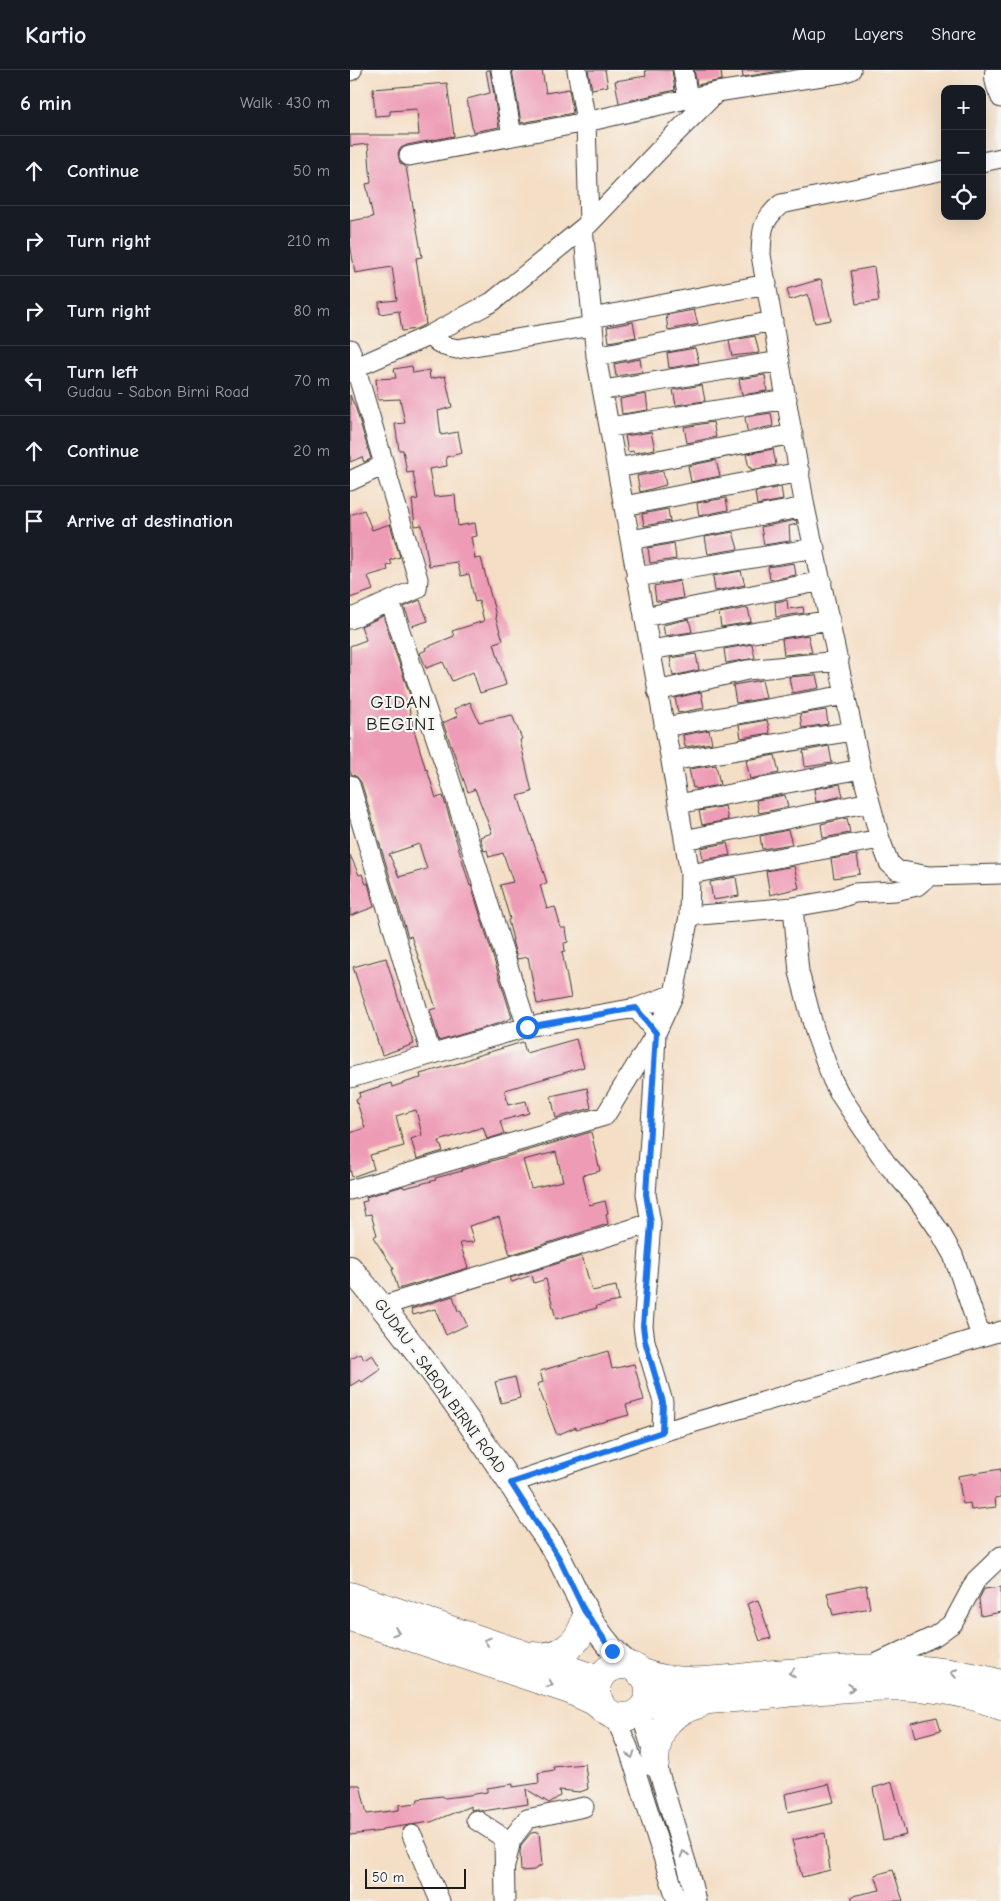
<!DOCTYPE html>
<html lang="en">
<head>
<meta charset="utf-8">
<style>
  :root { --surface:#171b24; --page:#20242c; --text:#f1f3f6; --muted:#9ea1a6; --line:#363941 }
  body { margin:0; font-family:"Comic Neue",sans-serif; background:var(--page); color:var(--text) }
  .controls { position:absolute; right:15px; top:15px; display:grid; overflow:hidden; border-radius:10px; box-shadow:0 5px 20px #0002 }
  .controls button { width:45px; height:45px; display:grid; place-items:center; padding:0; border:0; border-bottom:1px solid var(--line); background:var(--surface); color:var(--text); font:25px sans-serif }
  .scale { position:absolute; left:15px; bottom:12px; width:101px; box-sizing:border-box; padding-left:5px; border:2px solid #1c1c1c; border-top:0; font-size:14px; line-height:18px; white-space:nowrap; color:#1c1c1c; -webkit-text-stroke:4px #f6f6f2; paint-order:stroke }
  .stop { position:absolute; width:15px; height:15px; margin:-11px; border:4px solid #1a73e8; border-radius:50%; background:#fff }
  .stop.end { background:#1a73e8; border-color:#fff; box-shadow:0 1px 5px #0008 }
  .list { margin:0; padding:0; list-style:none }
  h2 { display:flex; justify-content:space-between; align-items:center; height:65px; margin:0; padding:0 20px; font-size:21px }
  h2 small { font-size:16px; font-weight:400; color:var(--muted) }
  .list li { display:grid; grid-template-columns:32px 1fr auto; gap:15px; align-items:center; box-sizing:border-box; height:70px; padding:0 20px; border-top:1px solid var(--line) }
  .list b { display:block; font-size:19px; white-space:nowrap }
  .list p { margin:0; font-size:16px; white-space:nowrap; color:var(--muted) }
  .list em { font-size:16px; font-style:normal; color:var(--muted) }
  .icon { flex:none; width:28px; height:28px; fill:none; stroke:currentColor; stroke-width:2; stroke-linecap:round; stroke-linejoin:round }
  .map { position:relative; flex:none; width:651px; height:1831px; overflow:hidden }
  header { display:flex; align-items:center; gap:30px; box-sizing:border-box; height:70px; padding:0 25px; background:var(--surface); border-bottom:1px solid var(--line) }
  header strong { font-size:24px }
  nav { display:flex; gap:28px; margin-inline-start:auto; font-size:18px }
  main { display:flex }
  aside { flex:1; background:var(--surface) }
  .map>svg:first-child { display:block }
  .building { fill:#ee9cb6; fill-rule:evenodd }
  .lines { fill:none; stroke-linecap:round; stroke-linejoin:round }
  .minor-casing { stroke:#3c3935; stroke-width:21 }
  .major-casing { stroke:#3c3935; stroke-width:26 }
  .highway-casing { stroke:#3c3935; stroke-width:29 }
  .minor { stroke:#fff; stroke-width:19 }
  .major { stroke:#fff; stroke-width:24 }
  .highway { stroke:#fff; stroke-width:28 }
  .oneway { stroke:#999 }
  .route { stroke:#1a73e8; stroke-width:6 }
  .labels { text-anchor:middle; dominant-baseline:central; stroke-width:4.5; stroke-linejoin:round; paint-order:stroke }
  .street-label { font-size:16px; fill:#1c1c1c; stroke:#f6f6f2 }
  .quarter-label { font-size:19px; letter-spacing:1px; fill:#1c1c1c; stroke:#f6f6f2 }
</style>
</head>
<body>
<header>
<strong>Kartio</strong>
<nav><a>Map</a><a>Layers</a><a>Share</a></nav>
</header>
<main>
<aside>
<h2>6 min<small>Walk · 430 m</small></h2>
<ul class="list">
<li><svg class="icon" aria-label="ahead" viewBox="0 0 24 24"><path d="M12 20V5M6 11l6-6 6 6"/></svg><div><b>Continue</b></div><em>50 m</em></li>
<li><svg class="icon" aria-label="right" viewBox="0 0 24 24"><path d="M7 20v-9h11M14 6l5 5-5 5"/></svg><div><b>Turn right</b></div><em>210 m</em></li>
<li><svg class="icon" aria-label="right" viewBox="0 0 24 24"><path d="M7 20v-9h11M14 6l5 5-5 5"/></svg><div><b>Turn right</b></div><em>80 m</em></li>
<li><svg class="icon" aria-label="left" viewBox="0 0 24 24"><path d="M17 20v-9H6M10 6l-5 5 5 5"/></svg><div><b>Turn left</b><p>Gudau - Sabon Birni Road</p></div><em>70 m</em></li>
<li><svg class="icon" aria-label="ahead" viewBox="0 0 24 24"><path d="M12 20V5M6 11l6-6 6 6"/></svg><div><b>Continue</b></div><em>20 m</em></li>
<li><svg class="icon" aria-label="arrive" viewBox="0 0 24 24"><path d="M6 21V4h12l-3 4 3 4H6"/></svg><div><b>Arrive at destination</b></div></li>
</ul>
</aside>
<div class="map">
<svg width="651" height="1831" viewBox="0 0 651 1831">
  <rect width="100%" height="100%" fill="#f6f6f2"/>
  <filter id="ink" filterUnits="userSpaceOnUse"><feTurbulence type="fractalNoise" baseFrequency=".02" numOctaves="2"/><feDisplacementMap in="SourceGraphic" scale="10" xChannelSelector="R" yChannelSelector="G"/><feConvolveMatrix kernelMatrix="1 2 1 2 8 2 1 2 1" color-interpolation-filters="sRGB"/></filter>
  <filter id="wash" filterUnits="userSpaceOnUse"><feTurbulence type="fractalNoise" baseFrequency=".0096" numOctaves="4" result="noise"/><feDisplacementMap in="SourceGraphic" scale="20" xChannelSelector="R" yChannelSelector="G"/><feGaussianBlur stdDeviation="1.12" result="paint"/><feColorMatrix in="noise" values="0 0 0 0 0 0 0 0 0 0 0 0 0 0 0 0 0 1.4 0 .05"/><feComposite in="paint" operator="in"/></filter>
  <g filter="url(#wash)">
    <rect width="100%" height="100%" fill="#f4dec5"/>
    <g id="blocks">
      <path class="building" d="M136,0H140L149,57L123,62L117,29L140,23Z
        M162,0H192L196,23L219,19L223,43L171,53Z
        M238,0H255L258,16L242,19Z
        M295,0H322L325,20L269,33L265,11L296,6Z
        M344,0H371L372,10L347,15Z
        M392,0H436L393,7Z
        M97,13L104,66L57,75L51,78L48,83L50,93L56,97L72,187L66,188L76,254L66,259L52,261L49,241L30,244L29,232L47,230L42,197L5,203L0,173V151L23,147L16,114L21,113L18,74L0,76V65H69L67,39L40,41V45L25,46L23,19Z
        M524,197L529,231L506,234L501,201Z
        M471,209L481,250L465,253L458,224L440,230L437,219Z
        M344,240L348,254L318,260L316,245Z
        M283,252L286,267L259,272L257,257Z
        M405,266L409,283L382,286L379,271Z
        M345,278L349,293L319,298L317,283Z
        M290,289L292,302L266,306L264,294Z
        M62,296L63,303L79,300L80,309L95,306L102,337L88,341L91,365L108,362L112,383L96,387L97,396L79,399L84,427L105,425L108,456L125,453L127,466L121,467L125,489L131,488L146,546H145L153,570L144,573L156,615L130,623L123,602L102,611L93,592L76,598L70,583L76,580L75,578L104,566L102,561L134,551L129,531L125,532L119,504L111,506L107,492L79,496L72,455L65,456L62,430L68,429L63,402L57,403L53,380H49L45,354L55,353L50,329L28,330L26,309L46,308L44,299Z
        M415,305L417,321L392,325L389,309Z
        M352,315L355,331L326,335L323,320Z
        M296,324L298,340L272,344L270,329Z
        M0,325L6,339L21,389L14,392L12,387L0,392Z
        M421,343L423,356L397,361L395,347Z
        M363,352L366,367L337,373L334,357Z
        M301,362L305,379L284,383L283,381L278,382L275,366Z
        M423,379L426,395L401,400V397L399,398L396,384Z
        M366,390L370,406L341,412L338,396Z
        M313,401L316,415L290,422L287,406Z
        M431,417L433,430L407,435L405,422Z
        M376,428L378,440L349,446L347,433Z
        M318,439L320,451L294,456L292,444Z
        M14,440L22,460L40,454L50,487L40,490L42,494L37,496L38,500L18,506L23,520L0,528V445Z
        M446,450L447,454L439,456L440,471L414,475L411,457Z
        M383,462L388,479L358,484L355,467Z
        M324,473L326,489L300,493L298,478Z
        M444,493L446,505L420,510L418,497Z
        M391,501L395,515L365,521L363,506Z
        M330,511L333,528L310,532V531H306L304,516Z
        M70,530L78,551L62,556L54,537Z
        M437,530L438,539L453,537L454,543L426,547L425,532Z
        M398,538L401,552L371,557L369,543Z
        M33,546L61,628L57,629L64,660L76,700L77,699L86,728L93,726L120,816L121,815L162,948L150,953L89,971L80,940L86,938L61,866L58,867L11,712L7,707L1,704L0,700V576L16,570L11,556ZM69,774L77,799L49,807L39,784Z
        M339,549L342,562L315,566L313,555Z
        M458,565L462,582L434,585L432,569Z
        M402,574L405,588L376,593L374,579Z
        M346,584L349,600L323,606L320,588Z
        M466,605L469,618L442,623L439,607Z
        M412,610L416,628L386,633L383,615Z
        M351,622L354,638L328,643L325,628Z
        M120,632L129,652L162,645L172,669L170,670L182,722L168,726L197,813L190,815L197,839L205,837L211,858H216L218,872L214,873L215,881L212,882L221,928L187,934L178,887L167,889L162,870H163L158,850L160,849L150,815L163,812L153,783L139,787L137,780L134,781L130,767L142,763L125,719L118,722L93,653L108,646L104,639Z
        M476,640L478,654L452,658L450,644Z
        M417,650L420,663L391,668L389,655Z
        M359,660L362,673L335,677L333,665Z
        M479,676L482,693L455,697L453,681Z
        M425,685L429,703L400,709L396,690Z
        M366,695L370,715L346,719L345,717L343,718L339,699Z
        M490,714L493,726L466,732L464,719Z
        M435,725L438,737L409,743L406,730Z
        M375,736L378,750L352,755L349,741Z
        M497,748L500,763L473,768L471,754Z
        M438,760L442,774L412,779L410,766Z
        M377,773L380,785L353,790L351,778Z
        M0,785L9,805L12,804L16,814L18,813L24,837L0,846Z
        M507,785L510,804L484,808L481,789Z
        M444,796L449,818L420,825L416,801Z
        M386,807L389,826L363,830L360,812Z
        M36,888L52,941L64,974L32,985L3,897Z
        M226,969L234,997L155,1020L158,1035L176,1031L179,1043L150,1051L154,1064L137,1069L133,1057L89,1071L93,1081L67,1089L61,1069L72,1065L66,1040L46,1046L54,1076L20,1085L24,1099L2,1107L0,1099V1063L15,1058L6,1029L10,1027L9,1023L41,1013L42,1017L63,1010L71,1008L70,1004L113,992V991L126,986L173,972L176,983Z
        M237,1018L241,1038L206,1048L201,1026Z
        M241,1062L250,1101L233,1105L239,1135L255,1131L258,1143L256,1144L258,1154L160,1185L149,1147L119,1156L124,1172L110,1173L118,1198L48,1219L42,1199H44L23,1167L27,1165L21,1144L15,1145L12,1132L17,1131L16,1127L53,1116L54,1118L86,1110L85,1108L112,1101L111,1100ZM206,1082L213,1111L181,1118L173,1090Z
        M232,1186L242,1221L266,1216L269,1231L246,1236L247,1238L206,1249L196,1209L184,1213L182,1205L162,1212L160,1208Z
        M103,1226L108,1241L110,1240L117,1255L96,1265L85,1239L63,1245L61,1239Z
        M258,1281L262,1299L284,1294L294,1330L276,1335L279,1345L226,1359V1357L207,1365L187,1314L193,1312L190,1301Z
        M10,1283L14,1289L22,1284L31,1299L12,1312L10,1310L0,1316V1288Z
        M165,1307L170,1328L151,1333L145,1312Z
        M651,1399V1427L645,1428L646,1437L621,1440L620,1433L613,1434L608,1406Z
        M516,1515L520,1538L483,1545L477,1523Z
        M651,1517V1542L631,1546L629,1529L634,1519Z
        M408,1530L421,1568L410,1571L397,1534Z
        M587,1647L591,1660L565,1667L561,1653Z
        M235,1694L238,1719L230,1722L209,1720L210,1726L199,1733L176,1719L178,1734L133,1741L127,1739L121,1740V1736L81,1752L32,1759V1761L0,1765V1715H10L17,1744L49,1740V1735L67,1733L68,1729L92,1726L95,1728L119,1725L137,1722V1718L163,1714V1717L189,1713L188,1703L204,1700L203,1697Z
        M542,1712L556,1765L533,1770L523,1718Z
        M479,1714L484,1732L438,1742L435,1724Z
        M189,1762L192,1795L184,1800L171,1801L170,1782L171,1775L181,1763Z
        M475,1763L480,1800L452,1807L442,1770Z
        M543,1800L553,1831H502V1826L530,1820L525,1805Z"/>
    </g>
  </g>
  <g filter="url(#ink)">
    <use href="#blocks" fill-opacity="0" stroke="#3c3935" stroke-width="1"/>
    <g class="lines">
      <g class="minor-casing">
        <path id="minor" d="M151,0L162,66
          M227,0L236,52L239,154
          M333,0L338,28
          M645,0C643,10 647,19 651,28
          M0,1L2,0
          M59,86L236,52L367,22L492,3L501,0
          M632,92L651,88
          M595,100L431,134C411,152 412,159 411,185L455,437L511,699L530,769L539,793L547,800L579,806L651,804
          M242,248L417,214
          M78,266L94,276L107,279L242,256
          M0,279L68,509L67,519L0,549
          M246,286L423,251
          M0,300L78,266L142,232L233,158L239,154L314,75L367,22
          M253,320L430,291
          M260,357L437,329
          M267,398L443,364
          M0,411L34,395
          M274,436L450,402
          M281,470L455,437
          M286,507L465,478
          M40,531L100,710L177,957
          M294,547L472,511
          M300,580L480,550
          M307,621L397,600L489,591
          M314,657L496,625
          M321,691L503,661
          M0,715L81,984
          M328,734L511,699
          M334,770L520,732
          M340,804L530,769
          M443,837L449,902L465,962L482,1009L489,1023L536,1093L566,1127L590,1162L603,1185L631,1266
          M339,846L443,837L484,830L504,823L545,821L567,816L579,806
          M286,938L306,963L303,1026L296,1124L301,1153L293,1256L295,1271L313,1332L312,1362
          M0,1008L177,957L286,938L324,924
          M0,1120L255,1046L306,963L324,924L339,846L340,804L321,691L246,286L233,158
          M32,1236L301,1153
          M161,1413L312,1362L651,1261
          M523,1595L585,1566L603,1553L626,1510L651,1486
          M290,1640L339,1802L346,1831
          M258,1642L267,1652L278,1677L327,1831
          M126,1750L154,1768L155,1831
          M62,1765L90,1831
          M154,1800L161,1770L177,1749L234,1737"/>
      </g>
      <g class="major-casing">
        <path id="major" d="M0,1198C65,1275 125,1357 179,1442C189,1458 201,1473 210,1490C230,1529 245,1568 280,1596"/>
      </g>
      <g class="highway-casing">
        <path id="highway" d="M0,1526L249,1610
          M0,1547L220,1620L244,1631L255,1640
          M182,1586C208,1589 229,1576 235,1550
          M247 1621a26 26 0 1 1 52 0a26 26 0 1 1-52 0Z
          M289,1602C330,1619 382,1608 425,1604C501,1598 577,1592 651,1614
          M296,1633C343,1632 389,1628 436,1623C505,1617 586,1607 651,1636
          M305,1693C306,1660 317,1643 349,1634"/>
      </g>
      <use href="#minor" class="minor"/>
      <use href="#major" class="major"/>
      <use href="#highway" class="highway"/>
    </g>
    <defs><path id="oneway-chevron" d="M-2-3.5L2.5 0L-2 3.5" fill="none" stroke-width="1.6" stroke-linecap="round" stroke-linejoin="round" transform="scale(1.25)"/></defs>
    <g class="oneway">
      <use href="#oneway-chevron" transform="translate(46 1562) rotate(19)"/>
      <use href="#oneway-chevron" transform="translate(137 1571) rotate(-162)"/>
      <use href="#oneway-chevron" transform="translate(442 1603) rotate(176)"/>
      <use href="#oneway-chevron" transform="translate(604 1603) rotate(-171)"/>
      <use href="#oneway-chevron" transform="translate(200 1614) rotate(19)"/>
      <use href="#oneway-chevron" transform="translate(501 1618) rotate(-3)"/>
      <use href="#oneway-chevron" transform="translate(281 1685) rotate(71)"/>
      <use href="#oneway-chevron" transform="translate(334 1784) rotate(-107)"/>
    </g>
  </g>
  <g class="lines" filter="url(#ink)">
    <path class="route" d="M177,957L286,938L306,963L296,1124L301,1153L293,1256L295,1271L313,1332L312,1362L161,1413L209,1488L234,1540L262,1581"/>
  </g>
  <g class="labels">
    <g class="street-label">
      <text transform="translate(90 1316) rotate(54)">GUDAU - SABON BIRNI ROAD</text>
    </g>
    <g class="quarter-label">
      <text x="51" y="632">GIDAN<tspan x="51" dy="22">BEGINI</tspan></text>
    </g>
  </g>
</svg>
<div class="controls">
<button>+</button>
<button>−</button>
<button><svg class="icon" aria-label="locate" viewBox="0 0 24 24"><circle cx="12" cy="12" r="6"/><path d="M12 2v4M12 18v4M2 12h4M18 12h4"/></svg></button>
</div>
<div class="scale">50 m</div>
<div class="stop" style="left:177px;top:957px"></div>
<div class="stop end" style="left:262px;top:1581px"></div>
</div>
</main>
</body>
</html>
